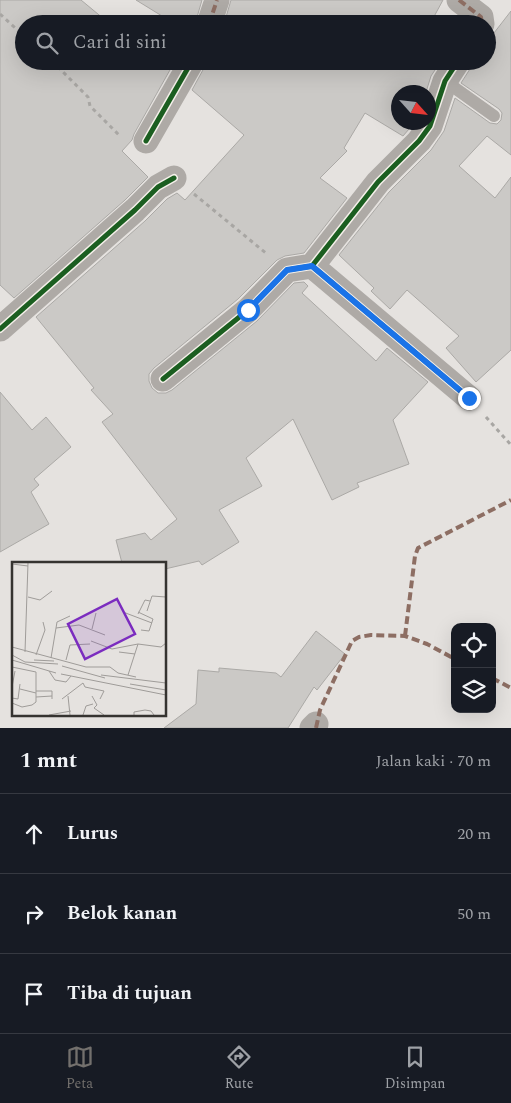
<!DOCTYPE html>
<html lang="id">
<head>
<meta charset="utf-8">
<style>
  :root { --surface:#171b24; --page:#20242c; --text:#f1f3f6; --muted:#9ea1a6; --line:#363941; --accent:#73706d }
  body { margin:0; font-family:Spectral,serif; background:var(--page); color:var(--text) }
  .controls { position:absolute; right:15px; bottom:15px; display:grid; overflow:hidden; border-radius:10px; box-shadow:0 5px 20px #0002 }
  .controls button { width:45px; height:45px; display:grid; place-items:center; padding:0; border:0; border-bottom:1px solid var(--line); background:var(--surface); color:var(--text); font:25px sans-serif }
  .compass { position:absolute; left:391px; top:85px; width:45px; height:45px; border-radius:50%; background:var(--surface); box-shadow:0 5px 20px #0002; rotate:117deg }
  .stop { position:absolute; width:15px; height:15px; margin:-11px; border:4px solid #1a73e8; border-radius:50%; background:#fff }
  .stop.end { background:#1a73e8; border-color:#fff; box-shadow:0 1px 5px #0008 }
  .list { margin:0; padding:0; list-style:none }
  h2 { display:flex; justify-content:space-between; align-items:center; height:65px; margin:0; padding:0 20px; font-size:21px }
  h2 small { font-size:16px; font-weight:400; color:var(--muted) }
  .list li { display:grid; grid-template-columns:32px 1fr auto; gap:15px; align-items:center; box-sizing:border-box; height:80px; padding:0 20px; border-top:1px solid var(--line) }
  .list b { display:block; font-size:19px; white-space:nowrap }
  .list em { font-size:16px; font-style:normal; color:var(--muted) }
  .icon { flex:none; width:28px; height:28px; fill:none; stroke:currentColor; stroke-width:2; stroke-linecap:round; stroke-linejoin:round }
  .map { position:relative; flex:none; width:511px; height:728px; overflow:hidden }
  .search { position:absolute; background:var(--surface); box-shadow:0 5px 20px #0002; left:15px; right:15px; top:15px; height:55px; display:flex; align-items:center; gap:12px; box-sizing:border-box; padding:0 18px; border-radius:28px; color:var(--muted); font-size:19px }
  .sheet { height:305px; background:var(--surface) }
  nav { display:flex; justify-content:space-around; align-items:center; box-sizing:border-box; height:70px; border-top:1px solid var(--line); background:var(--surface); font-size:14px; color:var(--muted) }
  nav a { display:grid; justify-items:center; gap:2px }
  nav .on { color:var(--accent) }
  .map>svg:first-child { display:block }
  .building { fill:#cbc9c6; stroke:#aba9a6 }
  .lines { fill:none; stroke-linecap:round; stroke-linejoin:round }
  .path { stroke:#a8a6a3; stroke-width:3; stroke-dasharray:4 4; stroke-linecap:butt }
  .lane { stroke:#aeaaa6; stroke-width:12 }
  .street { stroke:#aeaaa6; stroke-width:25 }
  .quiet { stroke:#8d6e63; stroke-width:4; stroke-dasharray:8 4; stroke-linecap:butt }
  .cycleway-casing { stroke:#f5f0ea; stroke-width:8 }
  .cycleway { stroke:#1b5e20; stroke-width:5 }
  .route { stroke:#1a73e8; stroke-width:6 }
  .inset-road { fill:none; stroke:#9f9c99; stroke-width:1 }
  .view { fill:#7b2cbf; fill-opacity:0.15; stroke:#7b2cbf; stroke-width:2.5 }
  .inset-edge { fill:none; stroke:#353330; stroke-width:2.5 }
</style>
</head>
<body>
<div class="map">
<svg width="511" height="728" viewBox="0 0 511 728">
  <rect width="100%" height="100%" fill="#e5e2df"/>
  <path class="building" d="M0,0H81L110,24H24V61H175L134,134L132,140L122,151L148,177L125,200L14,298L0,285Z
    M136,0H202L195,24H175Z
    M231,0H443L430,24H224Z
    M511,11V155L487,136L459,166L495,198L511,177V350L476,382L446,348L459,336L407,290L390,309L371,291L374,288L339,255L389,192L431,150L444,131L455,98L490,123L497,124L501,120L502,113L499,109L461,83L470,69L472,61H487V42Z
    M206,61H441L431,76L426,92H398V122H415L403,136L365,113L344,148L347,151L320,178L347,198L304,253L285,256L277,260L238,299L154,368L149,374V381L152,388L158,393H166L172,390L257,321L294,283L304,282L308,286L302,293L376,361L387,348L428,382L393,420L409,464L357,483L359,487L332,500L293,419L246,458L262,486L219,510L239,542L202,565L199,561L165,569V563H122L116,540L145,533L151,540L177,519L102,422L113,414L91,390L94,388L36,317L145,221L167,199L177,193L185,200L244,135L192,90L204,68Z
    M0,392L32,430L46,417L71,447L34,479L39,485L31,492L49,524L0,552Z
    M316,631L345,654L317,690L314,687L288,728H164L196,704L198,670L219,672V668L276,673L281,677Z"/>
  <g class="lines">
    <path class="path" d="M0,14L24,36
      M52,61L88,97L90,106L120,136
      M194,194L267,254
      M486,417L511,445"/>
    <path class="lane" d="M445,81L494,116"/>
    <path class="street" d="M459,0L481,17L482,24
      M209,24L217,0
      M146,141L192,61
      M312,266L469,398
      M0,329L135,210L158,187L174,178
      M163,379L248,310L287,270L312,266L378,182L419,141L430,126L445,81L458,61
      M312,728L316,724"/>
    <path class="quiet" d="M459,0L481,17L482,24
      M209,24L217,0
      M405,636L415,556L418,548L511,500
      M492,678L511,688
      M316,728L320,710L352,641L359,637L371,635L405,636L427,644L455,659"/>
    <g class="cycleway-casing">
      <path id="cycleway" d="M146,141L192,61
        M312,266L469,398
        M0,329L135,210L158,187L174,178
        M163,379L248,310L287,270L312,266L378,182L419,141L430,126L445,81L458,61"/>
    </g>
    <use href="#cycleway" class="cycleway"/>
  </g>
  <g class="lines">
    <path class="route" d="M248,310L287,270L312,266L469,398"/>
  </g>
  <g transform="translate(12 562)">
    <rect width="154" height="154" fill="#e5e2df"/>
    <path class="inset-road" d="M0,2L16,4M16,35L28,38L40,29M135,49L140,34L154,35M111,50L140,61M126,50L141,57L137,69L129,68M126,52L133,38L138,39M44,66L67,63L93,73M80,67L84,51M79,79L100,87L126,82L149,85L154,81M0,85L74,105H98L106,111L124,115M13,90L16,1M107,90L123,92M0,93L13,100L46,102M24,93L33,68L31,60M39,96L45,60L58,54M0,98L44,111M22,98L42,99M54,98L58,83L78,82M50,104L93,116M0,105L24,110V129H40V137M37,109L43,118L54,120L59,114M49,112L154,133M89,113L154,121M116,113L126,82M118,122L154,128M0,125L3,109M8,127L24,131M56,134L58,153M80,134L85,143L82,146L92,153M24,135L40,134M0,136L6,137L8,122M50,137L71,121L73,125L92,129L88,137M0,141L10,145L20,143L24,140V129M37,153L59,149M71,153L74,144L81,142M122,153V150L133,148L139,149L142,153"/>
    <path class="view" d="M105,37L123,72L73,97L56,62Z"/>
    <rect width="154" height="154" class="inset-edge"/>
  </g>
</svg>
<div class="controls">
<button><svg class="icon" aria-label="locate" viewBox="0 0 24 24"><circle cx="12" cy="12" r="6"/><path d="M12 2v4M12 18v4M2 12h4M18 12h4"/></svg></button>
<button><svg class="icon" aria-label="layers" viewBox="0 0 24 24"><path d="M12 4l9 5-9 5-9-5zM3 14l9 5 9-5"/></svg></button>
</div>
<svg class="compass" viewBox="-18 -18 36 36"><path d="M0-13l5 13h-10z" fill="#e53935"/><path d="M0 13l5-13h-10z" fill="#9ea1a6"/></svg>
<div class="stop" style="left:248px;top:310px"></div>
<div class="stop end" style="left:469px;top:398px"></div>
<div class="search"><svg class="icon" aria-label="search" viewBox="0 0 24 24"><circle cx="10" cy="10" r="6"/><path d="M15 15l6 6"/></svg>Cari di sini</div>
</div>
<section class="sheet">
<h2>1 mnt<small>Jalan kaki · 70 m</small></h2>
<ul class="list">
<li><svg class="icon" aria-label="ahead" viewBox="0 0 24 24"><path d="M12 20V5M6 11l6-6 6 6"/></svg><div><b>Lurus</b></div><em>20 m</em></li>
<li><svg class="icon" aria-label="right" viewBox="0 0 24 24"><path d="M7 20v-9h11M14 6l5 5-5 5"/></svg><div><b>Belok kanan</b></div><em>50 m</em></li>
<li><svg class="icon" aria-label="arrive" viewBox="0 0 24 24"><path d="M6 21V4h12l-3 4 3 4H6"/></svg><div><b>Tiba di tujuan</b></div></li>
</ul>
</section>
<nav>
<a class="on"><svg class="icon" aria-label="map" viewBox="0 0 24 24"><path d="M3 6l6-2 6 2 6-2v14l-6 2-6-2-6 2zM9 4v14M15 6v14"/></svg>Peta</a>
<a><svg class="icon" aria-label="directions" viewBox="0 0 24 24"><path d="M12 3l9 9-9 9-9-9zM9 14v-3h6M13 9l2 2-2 2"/></svg>Rute</a>
<a><svg class="icon" aria-label="saved" viewBox="0 0 24 24"><path d="M7 4h10v16l-5-4-5 4z"/></svg>Disimpan</a>
</nav>
</body>
</html>
